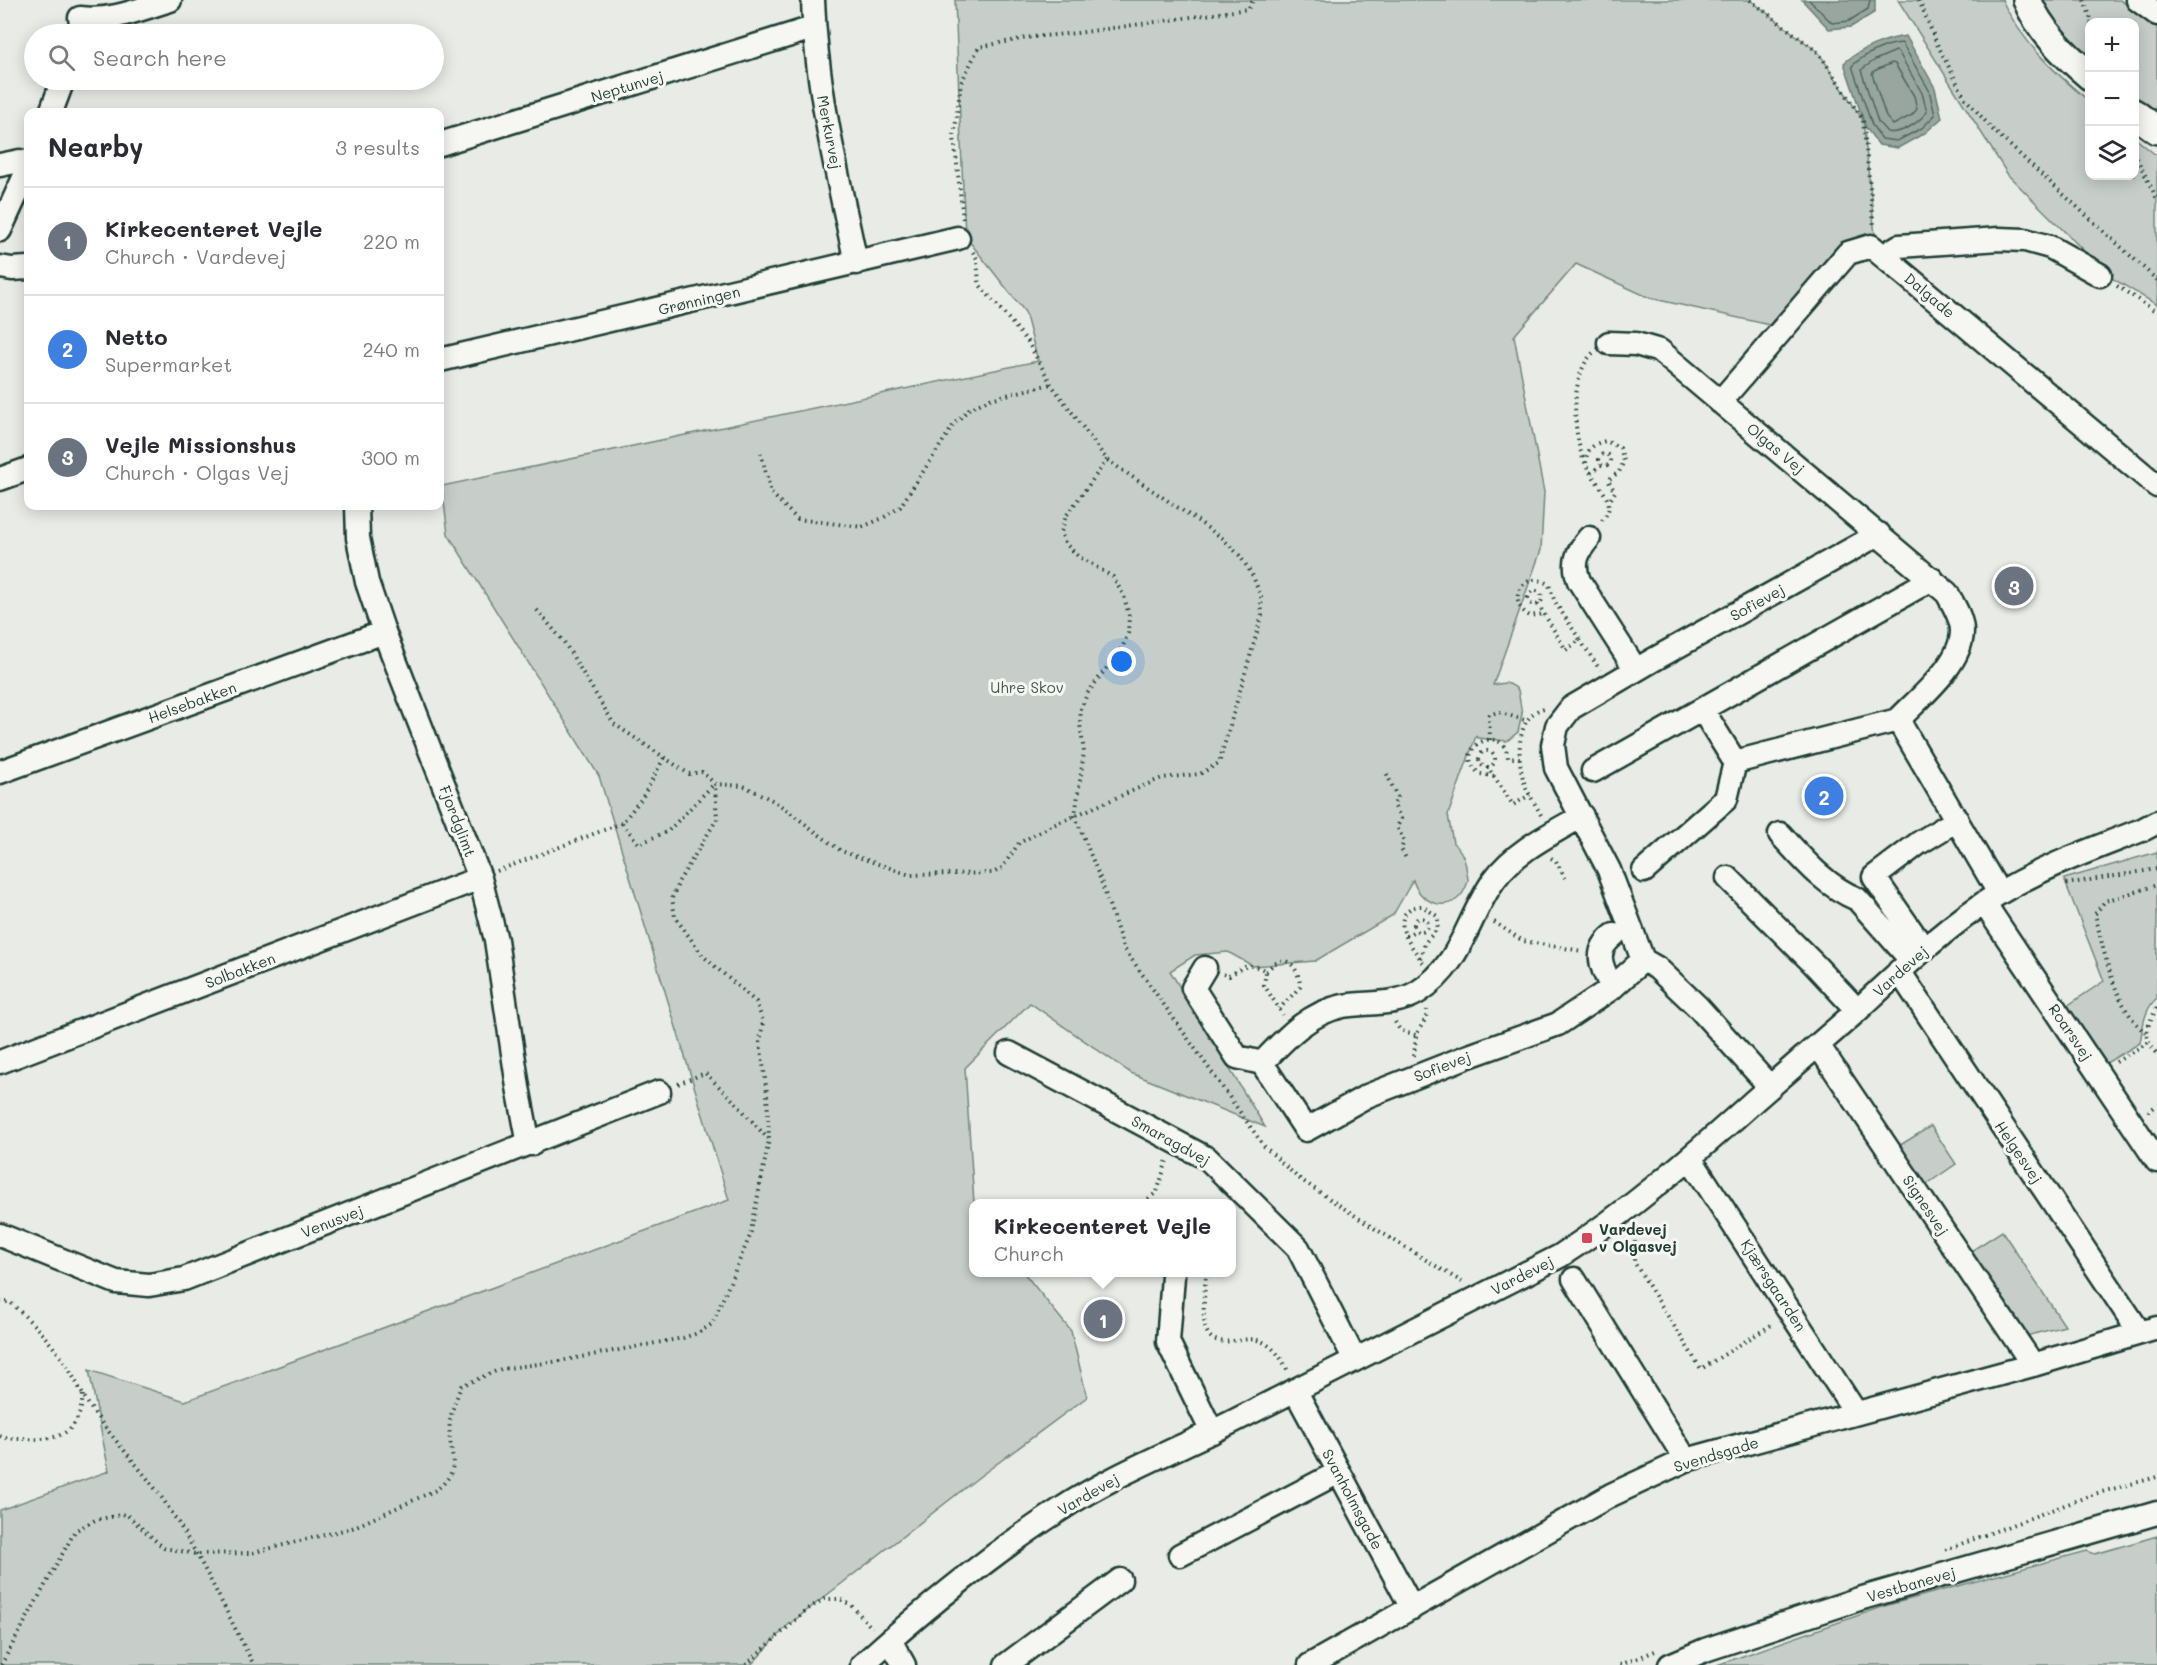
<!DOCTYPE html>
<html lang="en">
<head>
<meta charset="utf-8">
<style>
  :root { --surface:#fff; --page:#f7f7f7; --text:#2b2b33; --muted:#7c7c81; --line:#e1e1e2; --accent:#ea580c }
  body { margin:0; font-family:Mali,sans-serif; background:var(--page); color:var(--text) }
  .controls { position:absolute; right:18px; top:18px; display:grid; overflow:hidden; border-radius:12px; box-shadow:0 3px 15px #0003 }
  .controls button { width:54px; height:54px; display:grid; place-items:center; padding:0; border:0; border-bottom:2px solid var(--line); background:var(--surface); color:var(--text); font:30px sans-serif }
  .you { position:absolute; left:1122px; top:662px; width:21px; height:21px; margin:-15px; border:4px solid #fff; border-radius:50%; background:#1a73e8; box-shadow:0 0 0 9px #1a73e833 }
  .badge { display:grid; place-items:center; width:39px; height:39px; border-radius:50%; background:var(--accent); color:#fff; font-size:20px; font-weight:700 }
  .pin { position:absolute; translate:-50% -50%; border:3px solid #fff; box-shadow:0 2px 6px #0006 }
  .popup { position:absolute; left:969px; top:1199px; width:267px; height:78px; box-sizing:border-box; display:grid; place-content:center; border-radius:12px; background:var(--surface); filter:drop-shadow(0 2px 4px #0005); font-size:20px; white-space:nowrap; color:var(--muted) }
  .popup b { font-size:22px; color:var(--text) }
  .popup::after { content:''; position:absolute; left:50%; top:100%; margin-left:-12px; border:12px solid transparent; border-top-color:var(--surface) }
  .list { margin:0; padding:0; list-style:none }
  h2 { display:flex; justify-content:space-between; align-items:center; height:78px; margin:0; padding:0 24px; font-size:26px }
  h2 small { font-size:20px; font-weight:400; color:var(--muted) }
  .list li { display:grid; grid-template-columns:39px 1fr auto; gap:18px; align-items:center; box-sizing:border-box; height:108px; padding:0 24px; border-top:2px solid var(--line) }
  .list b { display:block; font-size:22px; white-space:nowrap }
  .list p { margin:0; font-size:20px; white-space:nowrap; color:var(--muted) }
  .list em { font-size:20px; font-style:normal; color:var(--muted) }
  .icon { flex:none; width:33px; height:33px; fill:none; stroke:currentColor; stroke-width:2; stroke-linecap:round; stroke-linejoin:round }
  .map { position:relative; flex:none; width:2157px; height:1665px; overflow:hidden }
  .search { position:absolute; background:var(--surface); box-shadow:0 3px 15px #0003; left:24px; top:24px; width:420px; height:66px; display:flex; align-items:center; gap:15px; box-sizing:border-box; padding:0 21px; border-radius:33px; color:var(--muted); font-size:22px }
  .panel { position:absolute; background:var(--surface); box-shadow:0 3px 15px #0003; left:24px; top:108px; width:420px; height:402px; border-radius:12px }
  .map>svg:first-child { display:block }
  .green { fill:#c7cec9; stroke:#73867e; stroke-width:1.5 }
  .water { fill:#99a6a0; stroke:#687c75; stroke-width:1.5 }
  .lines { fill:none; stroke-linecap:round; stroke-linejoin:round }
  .shore { stroke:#50675f; stroke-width:1.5 }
  .minor-casing { stroke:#1f3d34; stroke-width:27 }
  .major-casing { stroke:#1f3d34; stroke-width:32 }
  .path { stroke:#1f3d34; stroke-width:4; stroke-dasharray:1.5 4.5; stroke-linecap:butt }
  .minor { stroke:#f6f6f2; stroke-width:22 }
  .major { stroke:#f6f6f2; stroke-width:27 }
  .poi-dot { fill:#d1495b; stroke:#f6f6f2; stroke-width:2 }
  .labels { text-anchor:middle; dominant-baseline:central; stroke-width:6; stroke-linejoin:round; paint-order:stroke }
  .street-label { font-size:15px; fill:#1f3d34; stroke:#f6f6f2 }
  .park-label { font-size:15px; fill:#415a52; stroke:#f6f6f2 }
  .poi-label { font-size:15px; font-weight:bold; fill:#1f3d34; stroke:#f6f6f2; text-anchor:start }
</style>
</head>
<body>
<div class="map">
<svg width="2157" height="1665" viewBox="0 0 2157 1665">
  <rect width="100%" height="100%" fill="#e9ebe7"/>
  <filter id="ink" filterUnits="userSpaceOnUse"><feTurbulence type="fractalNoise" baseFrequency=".0167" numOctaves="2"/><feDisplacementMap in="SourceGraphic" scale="12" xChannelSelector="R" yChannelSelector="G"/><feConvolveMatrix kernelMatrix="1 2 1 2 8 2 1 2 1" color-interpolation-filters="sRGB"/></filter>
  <g filter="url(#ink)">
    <path class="green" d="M955,0H1750L1819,53L1863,120L1876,245L1845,252L1783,328L1650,298L1576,264L1514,336L1544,492L1541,550L1493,685C1505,683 1508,681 1518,690L1522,714L1518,732L1507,741L1478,738L1476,736L1448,815L1453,843C1461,849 1464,857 1466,866C1466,871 1468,876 1468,880C1468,883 1466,886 1465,889C1452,915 1420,905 1413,880L1393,915L1315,961L1253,966L1228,952L1195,955L1170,971L1265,1127L1131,1073L1030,1003L965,1068L974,1203V1272L1024,1273L1071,1331L1087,1397L979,1477L787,1626L751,1665H0V1510L109,1471L89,1370L185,1401L729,1200L599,776L448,534L442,486L1038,361L1025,312L965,236Z
      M1898,0H2002C2022,42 2054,72 2089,101L2090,176H2134L2135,138L2157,156V305L2110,277L2008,175Z
      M2039,0H2120L2157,24V116L2135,98L2134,22H2090L2089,61L2063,33Z
      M2157,852V998C2144,1009 2143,1027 2140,1043L2103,1065L2064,1008L2104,981L2064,879Z
      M1931,1126L1956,1164L1924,1186L1897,1147Z
      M2002,1231L2065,1326L2026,1336L1968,1253Z
      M2157,1536V1665H1717L1888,1605L2087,1551L2095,1554Z"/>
    <path class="water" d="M1802,0H1875V12L1851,27L1829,29Z
      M1906,36L1935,88L1942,118L1925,133L1898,148L1879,145L1866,128L1844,63C1860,49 1885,39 1906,36Z"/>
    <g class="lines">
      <path class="shore" d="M1809,0L1832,23L1849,21L1868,9L1870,0
        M1902,43L1929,90L1935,115L1922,128L1897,141L1882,139L1872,125L1852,66C1863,55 1886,44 1902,43Z
        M1896,51L1899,53L1922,93L1927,112C1918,123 1901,135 1887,132L1878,122L1861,70L1875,60Z
        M1892,63L1895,64L1914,96L1917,109L1912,115L1893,125L1886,117L1872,74L1874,71Z"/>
      <g class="minor-casing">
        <path id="minor" d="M813,0C816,89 838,176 856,263
          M2138,0L2157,14
          M80,18C111,22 140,9 170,0
          M51,112L63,80
          M440,144L803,31L814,30
          M0,165L20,161L28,163
          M0,230L28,169
          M1883,256L1899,246L1999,239L2025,240L2050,247L2100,275
          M0,267L12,269L28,268
          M1609,343L1636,344L1660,351L1947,593C1953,604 1962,618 1962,631C1962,664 1919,698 1898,720L1999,893
          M440,360L958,238
          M1720,402L1848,253L1871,246L2157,486
          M0,479L28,469
          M357,506L358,538L367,582L384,632L480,878L496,940L518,1087L527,1134L532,1144
          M1589,538C1577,552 1572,563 1579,581L1636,670
          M1702,709L1735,762L1898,720
          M1593,771L1932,579
          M0,772L384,632
          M1780,834C1803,859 1825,886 1857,899L1911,960
          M1644,871L1726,799L1735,762
          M1728,878L1814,964L1857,1010
          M1984,903L2157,1161
          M1924,949L1874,877L1919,843L1957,820
          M1205,968L1193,988L1237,1057L1262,1063L1306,1130L1367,1096L1466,1057L1558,1024L1612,988L1643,960
          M1899,971L2140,1333
          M1612,988C1602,967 1592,952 1614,935
          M1818,1045L2033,1365
          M1009,1053L1208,1159L1298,1248L1354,1358
          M0,1062L480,878
          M1262,1063C1285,1039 1308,1013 1343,1006C1368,1002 1395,1006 1418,992C1462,964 1466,920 1494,880C1515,851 1551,834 1582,816
          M1770,1087L1698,1007L1657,968L1643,960L1609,870L1556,768L1553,745L1557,726L1571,708L1653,660L1879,534
          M1690,1158L1856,1413
          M0,1235L116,1282L149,1285L184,1279L659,1092
          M1173,1276L1168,1342L1212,1432
          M1574,1279L1686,1460
          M1295,1390L1412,1608
          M1180,1555L1339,1472
          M890,1640L904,1665
          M862,1665C923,1610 988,1556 1058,1511C1112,1475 1174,1451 1232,1422C1341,1367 1450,1311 1560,1256C1630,1211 1693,1156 1755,1100C1789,1070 1824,1040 1858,1010C1902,969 1946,926 1998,894C2044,866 2094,849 2144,829L2157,822
          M1006,1665L1120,1580
          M1310,1665L1611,1495L1686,1460L2033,1365L2157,1328
          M1670,1665L1705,1650L1859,1599L2157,1513"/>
      </g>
      <g class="major-casing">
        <path id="major" d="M2027,0C2040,31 2064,54 2090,76
          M2134,113L2157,130"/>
      </g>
      <path class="path" d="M1750,0L1819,53L1863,120L1874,226
        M1919,0L1937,44L1965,98L1993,130L2157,280
        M2084,0L2092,22
        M2134,153L2157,199
        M963,219L954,137L961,83L979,47L1032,37L1077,33L1248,9L1253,0
        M2117,286L2157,312
        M1593,353C1569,375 1572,437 1586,465C1592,477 1603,488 1608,501C1611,510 1606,515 1601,522
        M761,453L771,493L797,519L862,527L883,518L900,507L955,423L969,409L990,399L1051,384
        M1599 460a6 6 0 1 1 12 0a6 6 0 1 1-12 0Z
        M1107,460L1066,516L1061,532L1065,543L1078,556L1113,577L1124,596L1129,616L1128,633L1123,646L1087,694L1081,709L1080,724L1084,752L1075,816L1100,878L1123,947L1264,1146L1297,1177L1369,1225L1462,1282
        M1586,463C1586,449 1594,443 1606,441L1620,448L1624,461L1619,472L1608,480L1615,492L1609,502
        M1591,473L1601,465
        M1528 598a7 7 0 1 1 14 0a7 7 0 1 1-14 0Z
        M1538,604L1566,650L1580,640L1555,602L1549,585C1525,567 1503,601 1530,616L1544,614
        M537,610L564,642L614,724L689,774L702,772L715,784L744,786L776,802L841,851L910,875L993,873L1002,868L1019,843L1051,826L1162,778L1200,774L1219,763L1262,615L1261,597L1252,574L1239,555L1222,538L1192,517L1107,460L1051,384L1028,342L979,284L977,259L973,252
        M1580,640L1600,670
        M1490,740L1489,715L1498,712L1528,721
        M1479 759a8 8 0 1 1 16 0a8 8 0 1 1-16 0Z
        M1487,766L1513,805L1530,795
        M1387,774L1397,797L1394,805L1401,819L1397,827L1404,841L1401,849L1407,860
        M1494,776L1480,774C1448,749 1504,720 1508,758H1520
        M1541,815C1536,805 1529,795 1525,785C1517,763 1514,716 1544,708
        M622,823L639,844L668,831L714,784
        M1551,858L1556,861L1565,878
        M497,871L622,823L642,798L664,758
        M2066,884L2157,869
        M1414 925a7 7 0 1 1 14 0a7 7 0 1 1-14 0Z
        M1494,922L1523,941L1582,951
        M1406,936L1416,930
        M1420,958C1422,954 1423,947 1425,943C1432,933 1441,931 1437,916L1422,906C1415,906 1409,908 1405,914C1395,930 1416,951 1424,964
        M1266,971C1270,968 1274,963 1279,961C1293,958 1300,975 1300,987L1279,1009
        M1223,974L1229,976C1244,966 1250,962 1266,971L1264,985L1283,1015
        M2157,1008C2147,1026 2141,1037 2157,1053
        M1395,1022L1400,1030L1416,1035
        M2146,1033C2114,1007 2104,952 2095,914L2105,901L2157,885
        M1414,1056L1416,1035L1426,1018L1427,1010
        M2116,1062L2149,1042
        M678,1084L705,1073L736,1103L768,1139
        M2148,1112L2157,1105
        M1151,1204L1148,1199L1157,1192L1167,1160
        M1631,1230L1635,1240L1634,1262L1701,1369L1773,1324
        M1206,1272C1205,1289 1202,1308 1205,1325C1210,1353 1238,1336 1257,1340C1273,1344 1282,1359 1289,1373
        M0,1302H10C28,1319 46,1336 60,1356C73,1373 81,1394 93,1411C115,1442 142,1469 164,1501C199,1552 225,1610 254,1665
        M0,1436C7,1439 16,1439 24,1439C60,1441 80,1433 83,1394
        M1945,1550L2094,1494L2157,1477
        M1,1665L75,1531L95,1520L126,1514L164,1548L196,1554L251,1553L352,1528L436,1490C466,1467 446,1454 450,1422C451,1410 457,1398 461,1386L501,1369L560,1361L683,1338L698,1333L712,1324L750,1236L769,1140L767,1093L760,1042L763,1021L756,1002L703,956L675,917L672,898L679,881L717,819L715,784
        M746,1665L808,1609L824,1599H840L851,1605L872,1628
        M1620,1665L1655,1651"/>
      <use href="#minor" class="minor"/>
      <use href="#major" class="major"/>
    </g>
  </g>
  <rect class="poi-dot" x="1581" y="1232" width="12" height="12" rx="3"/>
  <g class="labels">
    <g class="street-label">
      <text transform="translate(627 86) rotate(-17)">Neptunvej</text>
      <text transform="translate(830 132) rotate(79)">Merkurvej</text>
      <text transform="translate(1930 295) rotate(40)">Dalgade</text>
      <text transform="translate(699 300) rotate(-13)">Grønningen</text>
      <text transform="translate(1776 448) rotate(40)">Olgas Vej</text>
      <text transform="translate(1757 602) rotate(-29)">Sofievej</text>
      <text transform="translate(192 702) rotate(-20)">Helsebakken</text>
      <text transform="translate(458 821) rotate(69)">Fjordglimt</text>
      <text transform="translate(240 970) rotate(-21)">Solbakken</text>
      <text transform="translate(1900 971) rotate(-42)">Vardevej</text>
      <text transform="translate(2071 1032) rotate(56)">Roarsvej</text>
      <text transform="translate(1442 1066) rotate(-21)">Sofievej</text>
      <text transform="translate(1171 1140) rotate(29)">Smaragdvej</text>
      <text transform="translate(2019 1152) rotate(56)">Helgesvej</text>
      <text transform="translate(1926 1205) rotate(56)">Signesvej</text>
      <text transform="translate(332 1221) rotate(-21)">Venusvej</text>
      <text transform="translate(1522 1275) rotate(-27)">Vardevej</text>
      <text transform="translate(1774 1285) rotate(57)">Kjærsgaarden</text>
      <text transform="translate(1716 1454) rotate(-17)">Svendsgade</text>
      <text transform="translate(1088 1494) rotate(-30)">Vardevej</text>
      <text transform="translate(1353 1499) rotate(62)">Svanholmsgade</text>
      <text transform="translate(1911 1584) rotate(-16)">Vestbanevej</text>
    </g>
    <g class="park-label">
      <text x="1027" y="687">Uhre Skov</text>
    </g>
    <g class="poi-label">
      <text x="1599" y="1229">Vardevej<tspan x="1599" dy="17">v Olgasvej</tspan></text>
    </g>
  </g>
</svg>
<div class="controls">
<button>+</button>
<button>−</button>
<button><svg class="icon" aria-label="layers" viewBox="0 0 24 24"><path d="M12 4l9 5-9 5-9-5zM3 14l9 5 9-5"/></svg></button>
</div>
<div class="you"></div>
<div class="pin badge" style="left:1103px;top:1319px;background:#6b7280">1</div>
<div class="popup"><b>Kirkecenteret Vejle</b>Church</div>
<div class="pin badge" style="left:1824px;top:796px;background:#3f7fe0">2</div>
<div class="pin badge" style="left:2014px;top:586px;background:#6b7280">3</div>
<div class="search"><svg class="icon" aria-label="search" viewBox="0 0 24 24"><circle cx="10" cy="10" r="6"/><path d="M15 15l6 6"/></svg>Search here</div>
<section class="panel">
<h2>Nearby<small>3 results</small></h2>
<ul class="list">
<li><span class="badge" style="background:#6b7280">1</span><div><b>Kirkecenteret Vejle</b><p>Church · Vardevej</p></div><em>220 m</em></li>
<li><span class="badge" style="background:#3f7fe0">2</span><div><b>Netto</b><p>Supermarket</p></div><em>240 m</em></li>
<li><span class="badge" style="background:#6b7280">3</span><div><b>Vejle Missionshus</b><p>Church · Olgas Vej</p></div><em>300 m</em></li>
</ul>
</section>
</div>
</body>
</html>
